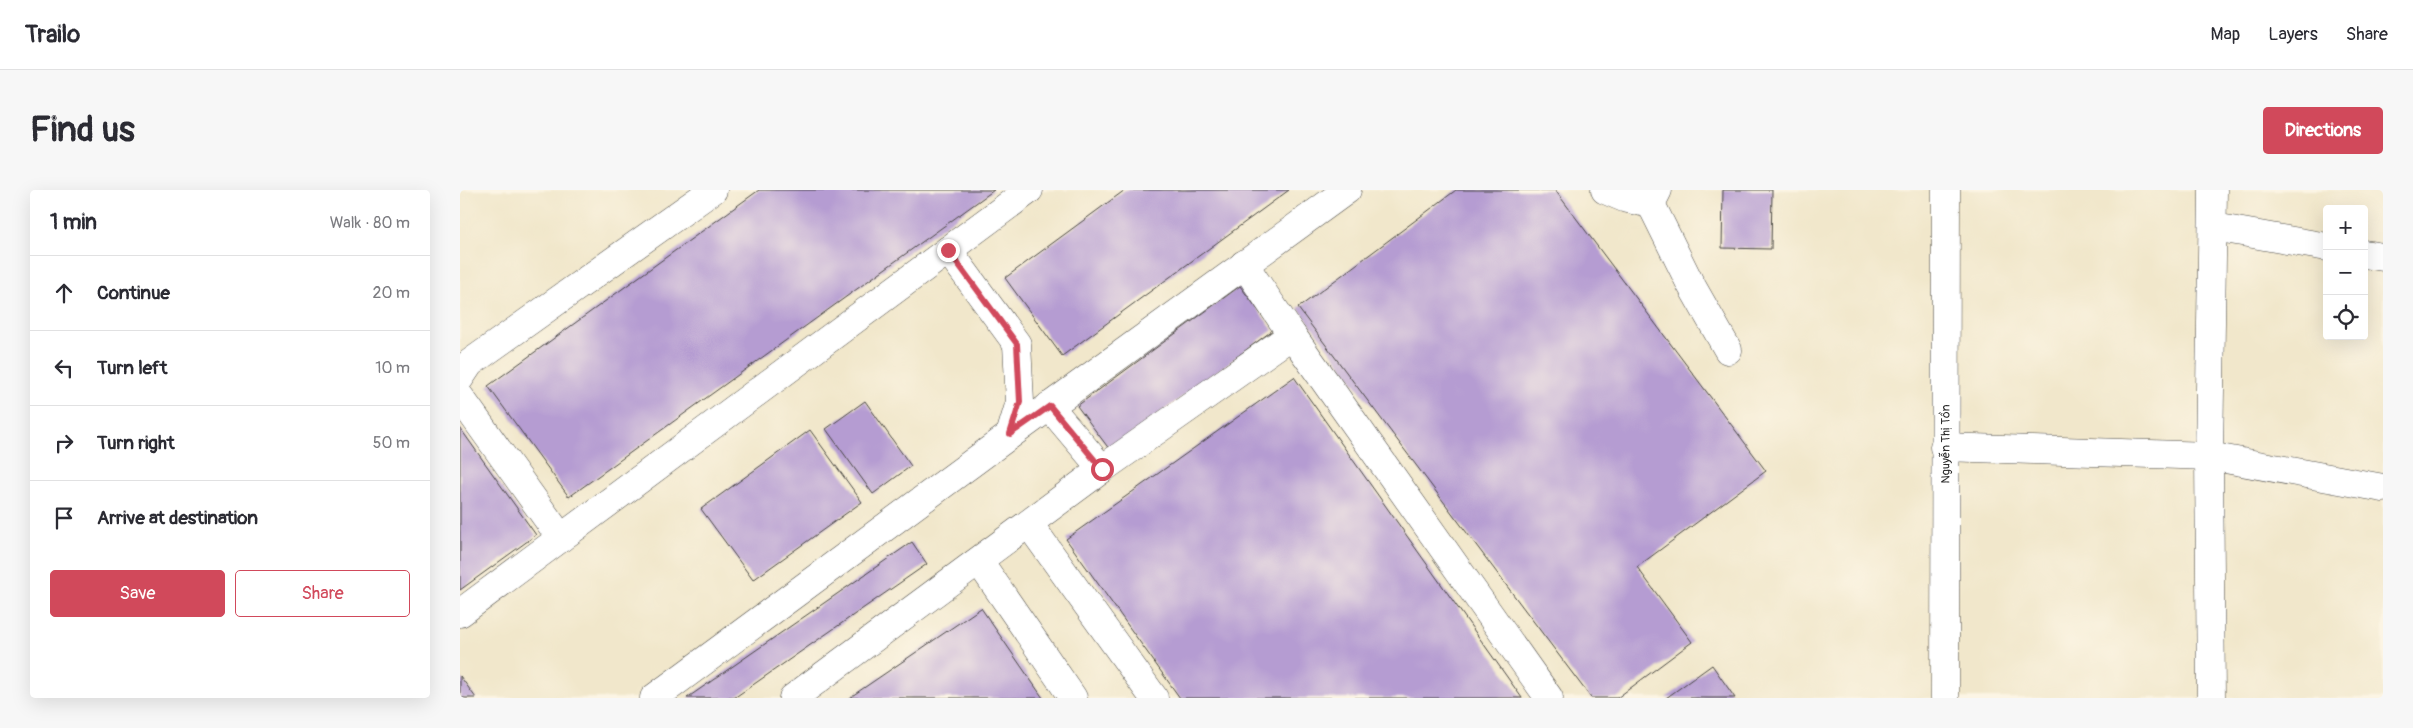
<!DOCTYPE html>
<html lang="en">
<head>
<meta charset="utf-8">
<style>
  :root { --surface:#fff; --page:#f7f7f7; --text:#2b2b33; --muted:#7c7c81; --line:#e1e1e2; --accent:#d1495b }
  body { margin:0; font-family:Pangolin,sans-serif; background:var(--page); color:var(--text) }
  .controls { position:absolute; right:15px; top:15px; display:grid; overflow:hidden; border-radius:5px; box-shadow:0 5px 20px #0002 }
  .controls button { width:45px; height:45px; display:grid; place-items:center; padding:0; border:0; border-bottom:1px solid var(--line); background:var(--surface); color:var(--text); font:25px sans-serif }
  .stop { position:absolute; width:15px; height:15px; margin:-11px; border:4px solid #d1495b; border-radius:50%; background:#fff }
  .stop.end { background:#d1495b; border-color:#fff; box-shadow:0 1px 5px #0008 }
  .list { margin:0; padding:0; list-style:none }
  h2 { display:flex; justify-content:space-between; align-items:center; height:65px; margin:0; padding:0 20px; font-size:21px }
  h2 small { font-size:16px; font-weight:400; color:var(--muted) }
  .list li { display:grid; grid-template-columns:32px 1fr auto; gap:15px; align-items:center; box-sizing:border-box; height:75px; padding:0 20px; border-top:1px solid var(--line) }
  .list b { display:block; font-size:19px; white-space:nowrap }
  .list em { font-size:16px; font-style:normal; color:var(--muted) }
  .actions { display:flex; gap:10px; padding:15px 20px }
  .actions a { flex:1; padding:11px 0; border:1px solid var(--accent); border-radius:5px; text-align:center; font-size:18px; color:var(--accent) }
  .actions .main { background:var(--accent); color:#fff }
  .icon { flex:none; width:28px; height:28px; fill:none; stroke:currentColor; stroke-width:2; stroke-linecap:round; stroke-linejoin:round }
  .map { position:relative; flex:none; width:1923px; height:508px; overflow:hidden; border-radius:5px }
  header { display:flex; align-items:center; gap:30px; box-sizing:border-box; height:70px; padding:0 25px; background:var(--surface); border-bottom:1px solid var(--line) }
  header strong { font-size:24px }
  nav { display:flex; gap:28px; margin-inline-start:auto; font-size:18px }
  .intro { display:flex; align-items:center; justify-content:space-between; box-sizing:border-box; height:120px; padding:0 30px }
  h1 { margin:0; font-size:35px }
  .button { padding:12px 22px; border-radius:5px; background:var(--accent); color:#fff; font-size:18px; font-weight:700 }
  main { display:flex; gap:30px; padding:0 30px }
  aside { flex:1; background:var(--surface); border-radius:5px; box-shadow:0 5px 20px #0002 }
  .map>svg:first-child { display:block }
  .building { fill:#b59cd2 }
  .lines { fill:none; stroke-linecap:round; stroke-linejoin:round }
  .minor-casing { stroke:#494743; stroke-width:29 }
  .minor { stroke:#fff; stroke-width:28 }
  .route { stroke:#d1495b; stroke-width:6 }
  .labels { text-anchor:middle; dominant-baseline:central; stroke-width:4.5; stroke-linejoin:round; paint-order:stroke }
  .street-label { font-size:12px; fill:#2b2b2b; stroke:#fcf5e5 }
</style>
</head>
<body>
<header>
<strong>Trailo</strong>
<nav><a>Map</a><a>Layers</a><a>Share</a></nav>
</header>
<div class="intro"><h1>Find us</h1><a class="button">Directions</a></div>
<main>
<aside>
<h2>1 min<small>Walk · 80 m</small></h2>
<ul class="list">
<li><svg class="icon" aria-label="ahead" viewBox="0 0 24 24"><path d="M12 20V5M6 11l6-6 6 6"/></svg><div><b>Continue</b></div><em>20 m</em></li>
<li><svg class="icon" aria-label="left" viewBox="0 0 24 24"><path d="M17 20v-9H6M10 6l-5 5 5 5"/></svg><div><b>Turn left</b></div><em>10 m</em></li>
<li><svg class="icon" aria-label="right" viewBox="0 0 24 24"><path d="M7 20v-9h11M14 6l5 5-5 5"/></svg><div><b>Turn right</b></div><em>50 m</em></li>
<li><svg class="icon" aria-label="arrive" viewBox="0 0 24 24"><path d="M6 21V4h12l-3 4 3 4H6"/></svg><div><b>Arrive at destination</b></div></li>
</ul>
<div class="actions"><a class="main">Save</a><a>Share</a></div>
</aside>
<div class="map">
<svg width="1923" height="508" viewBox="0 0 1923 508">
  <rect width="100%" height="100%" fill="#fcf5e5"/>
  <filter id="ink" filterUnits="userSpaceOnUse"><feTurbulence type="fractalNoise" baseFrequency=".02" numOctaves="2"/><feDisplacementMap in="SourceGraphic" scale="10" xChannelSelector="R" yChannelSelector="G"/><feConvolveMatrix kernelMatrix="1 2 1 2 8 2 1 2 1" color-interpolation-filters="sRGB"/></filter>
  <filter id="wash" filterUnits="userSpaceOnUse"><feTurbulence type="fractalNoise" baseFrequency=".0096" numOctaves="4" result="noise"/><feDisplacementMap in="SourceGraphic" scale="20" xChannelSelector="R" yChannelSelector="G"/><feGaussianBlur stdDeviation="1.12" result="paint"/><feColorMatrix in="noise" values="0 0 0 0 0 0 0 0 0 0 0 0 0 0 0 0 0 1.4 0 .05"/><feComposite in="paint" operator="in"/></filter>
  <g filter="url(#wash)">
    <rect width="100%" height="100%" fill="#f1e7cb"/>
    <g id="blocks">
      <path class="building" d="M299,0H534L109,307L28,196Z
        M665,0H829L602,166L545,88Z
        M996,0H1095L1306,281L1177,377L1232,452L1157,508H1131L838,118Z
        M1263,0H1312L1311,59L1262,58Z
        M780,96L813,140L650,260L617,216Z
        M834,187L1062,508H720L606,349Z
        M405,211L451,276L413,304L366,239Z
        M0,238L76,345L0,400Z
        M350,240L402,312L293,390L241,319Z
        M452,352L467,374L274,508H227Z
        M521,418L583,508H389Z
        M1252,475L1275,508H1206Z
        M0,486L16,508H0Z"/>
    </g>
  </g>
  <g filter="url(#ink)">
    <use href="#blocks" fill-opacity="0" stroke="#494743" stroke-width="1"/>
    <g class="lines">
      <g class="minor-casing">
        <g id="minor">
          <path d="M1145,0L1164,8L1191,14L1198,0"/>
          <path d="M1191,14L1230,93L1268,160"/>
          <path d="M1754,37L1867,57"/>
          <path d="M488,60L557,154L560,212L550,245"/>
          <path d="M1904,64L1923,67"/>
          <path d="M784,74L832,145"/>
          <path d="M0,188L10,173L253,0"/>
          <path d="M0,207L101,348"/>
          <path d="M1484,257L1749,266L1923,298"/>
          <path d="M642,279L832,145L1089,508"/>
          <path d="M569,334L694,508"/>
          <path d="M519,371L613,508"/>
          <path d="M0,423L569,0"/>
          <path d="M194,508L550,245L887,0"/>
          <path d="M333,508L642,279L589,216"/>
          <path id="s1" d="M1485,508L1486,0"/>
          <path d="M1751,508L1749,266L1753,0"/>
        </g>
      </g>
      <use href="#minor" class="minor"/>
    </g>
  </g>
  <g class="lines" filter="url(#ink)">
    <path class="route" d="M488,60L557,154L560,212L550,244L590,216L642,279"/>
  </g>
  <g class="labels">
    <g class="street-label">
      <text stroke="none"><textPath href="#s1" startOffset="254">Nguyễn Thị Tồn</textPath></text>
    </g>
  </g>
</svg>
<div class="controls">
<button>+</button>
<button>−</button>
<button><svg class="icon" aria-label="locate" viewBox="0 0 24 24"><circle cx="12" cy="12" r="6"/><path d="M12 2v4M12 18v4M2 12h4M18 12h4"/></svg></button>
</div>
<div class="stop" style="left:642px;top:279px"></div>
<div class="stop end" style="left:488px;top:60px"></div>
</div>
</main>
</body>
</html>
